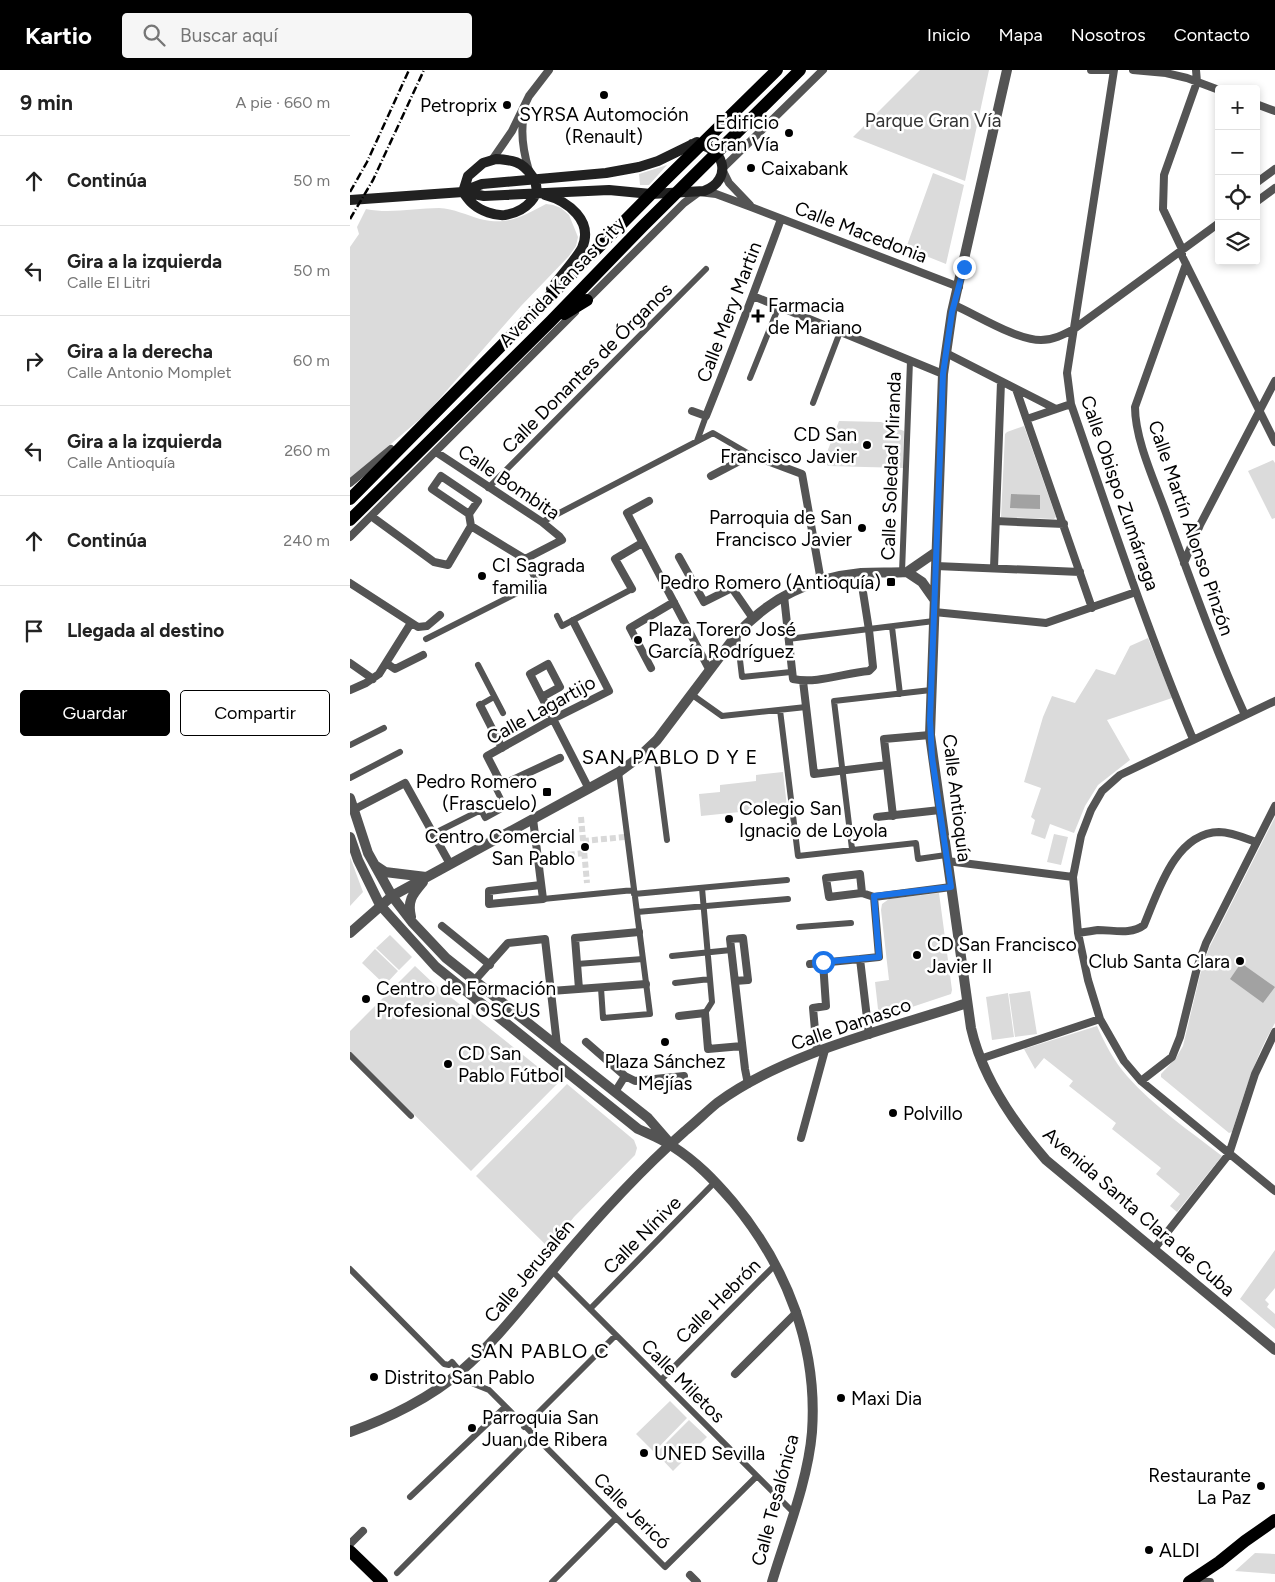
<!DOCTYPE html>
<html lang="es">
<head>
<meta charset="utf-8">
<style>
  :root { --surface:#fff; --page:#f6f6f6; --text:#222; --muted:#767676; --line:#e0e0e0; --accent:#000 }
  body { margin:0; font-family:Figtree,sans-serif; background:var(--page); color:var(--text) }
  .controls { position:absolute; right:15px; top:15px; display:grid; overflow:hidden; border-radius:5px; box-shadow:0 2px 8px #0003 }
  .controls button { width:45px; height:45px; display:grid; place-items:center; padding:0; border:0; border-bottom:1px solid var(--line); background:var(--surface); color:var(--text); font:25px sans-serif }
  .stop { position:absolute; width:15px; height:15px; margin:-11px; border:4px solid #1a73e8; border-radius:50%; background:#fff }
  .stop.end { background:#1a73e8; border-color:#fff; box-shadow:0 1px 5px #0008 }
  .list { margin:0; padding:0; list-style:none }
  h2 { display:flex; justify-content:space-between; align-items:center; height:65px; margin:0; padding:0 20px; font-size:21px }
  h2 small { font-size:16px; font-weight:400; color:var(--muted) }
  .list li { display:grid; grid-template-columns:32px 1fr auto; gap:15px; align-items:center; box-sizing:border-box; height:90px; padding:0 20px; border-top:1px solid var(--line) }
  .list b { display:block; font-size:19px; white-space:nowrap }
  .list p { margin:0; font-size:16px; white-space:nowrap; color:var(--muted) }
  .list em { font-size:16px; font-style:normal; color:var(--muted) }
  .actions { display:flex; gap:10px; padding:15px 20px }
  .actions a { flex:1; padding:11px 0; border:1px solid var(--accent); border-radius:5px; text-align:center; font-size:18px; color:var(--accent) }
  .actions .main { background:var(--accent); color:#fff }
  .icon { flex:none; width:28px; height:28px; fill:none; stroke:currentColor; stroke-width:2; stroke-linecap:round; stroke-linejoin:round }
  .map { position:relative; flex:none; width:925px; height:1512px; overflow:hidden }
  header { display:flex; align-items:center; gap:30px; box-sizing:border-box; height:70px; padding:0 25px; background:var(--accent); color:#fff }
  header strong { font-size:24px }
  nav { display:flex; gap:28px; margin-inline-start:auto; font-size:18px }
  .search { width:350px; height:45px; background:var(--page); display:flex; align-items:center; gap:12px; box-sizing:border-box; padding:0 18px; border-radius:5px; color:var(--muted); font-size:19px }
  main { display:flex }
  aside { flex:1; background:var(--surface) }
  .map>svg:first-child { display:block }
  .green { fill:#dbdbdb }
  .water { fill:#a2a2a2 }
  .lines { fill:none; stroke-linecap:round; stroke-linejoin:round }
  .pedestrian-tunnel { stroke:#d9d9d9; stroke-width:6; stroke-dasharray:6 3; stroke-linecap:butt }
  .pedestrian { stroke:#545454; stroke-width:6 }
  .minor { stroke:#545454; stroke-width:8 }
  .tertiary { stroke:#545454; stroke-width:10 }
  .secondary { stroke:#212121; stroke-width:10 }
  .primary { stroke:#000; stroke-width:12 }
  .rail { stroke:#000; stroke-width:2.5; stroke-dasharray:8 2.5 1 2.5; stroke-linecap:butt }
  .route { stroke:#1a73e8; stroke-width:6 }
  .poi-dot { fill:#000; stroke:#fff; stroke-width:2 }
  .labels { text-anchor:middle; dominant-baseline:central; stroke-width:5; stroke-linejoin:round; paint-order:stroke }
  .poi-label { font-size:19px; fill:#000; stroke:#fff; text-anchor:start }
  .park-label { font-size:19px; fill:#323232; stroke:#fff }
  .street-label { font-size:19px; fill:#000; stroke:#fff }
  .neighbourhood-label { font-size:20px; letter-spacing:1px; fill:#000; stroke:#fff }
</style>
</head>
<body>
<header>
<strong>Kartio</strong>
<div class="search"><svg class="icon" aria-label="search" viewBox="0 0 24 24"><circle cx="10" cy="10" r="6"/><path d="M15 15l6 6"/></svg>Buscar aquí</div>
<nav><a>Inicio</a><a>Mapa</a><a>Nosotros</a><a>Contacto</a></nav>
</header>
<main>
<aside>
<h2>9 min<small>A pie · 660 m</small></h2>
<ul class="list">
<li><svg class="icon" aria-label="ahead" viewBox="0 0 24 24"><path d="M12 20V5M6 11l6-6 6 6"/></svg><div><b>Continúa</b></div><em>50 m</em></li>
<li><svg class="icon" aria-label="left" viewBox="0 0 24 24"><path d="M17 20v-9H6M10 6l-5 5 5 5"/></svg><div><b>Gira a la izquierda</b><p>Calle El Litri</p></div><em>50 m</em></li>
<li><svg class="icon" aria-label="right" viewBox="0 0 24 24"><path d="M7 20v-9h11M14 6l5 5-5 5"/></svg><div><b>Gira a la derecha</b><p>Calle Antonio Momplet</p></div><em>60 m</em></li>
<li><svg class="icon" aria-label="left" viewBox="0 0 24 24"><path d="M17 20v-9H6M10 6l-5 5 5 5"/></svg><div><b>Gira a la izquierda</b><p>Calle Antioquía</p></div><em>260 m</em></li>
<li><svg class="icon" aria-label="ahead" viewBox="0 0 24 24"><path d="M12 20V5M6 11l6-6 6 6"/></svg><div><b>Continúa</b></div><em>240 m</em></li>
<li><svg class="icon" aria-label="arrive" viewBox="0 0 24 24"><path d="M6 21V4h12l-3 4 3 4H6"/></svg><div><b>Llegada al destino</b></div></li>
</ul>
<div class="actions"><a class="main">Guardar</a><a>Compartir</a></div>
</aside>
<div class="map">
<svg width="925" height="1512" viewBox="0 0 925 1512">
  <rect width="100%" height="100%" fill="#fff"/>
  <path class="green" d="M570,0H639L615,111L503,67Z
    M317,95L299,115H290L289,104Z
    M583,103L614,115L596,194L556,178Z
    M196,134L203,135L211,138L219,145L228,167L226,176L219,186L171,236L77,343L0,409V177L9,164L7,157L16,139C40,144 65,138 89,138C104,139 117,145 130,149C158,156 173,146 196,134Z
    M489,351L531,352L554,361L553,398L478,396L474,390Z
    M674,356L706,447L704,449L651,447L655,364L657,362Z
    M923,390L925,393V448L922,449L898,401Z
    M798,568L822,628L757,650L780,690L748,715L735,736L724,763L700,754L695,769L681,764L685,750L681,747L691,718L674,712L693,647L702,626L725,633L746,599L765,605L780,576Z
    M433,702L437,737L351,746L349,724L370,722V715L406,711V705Z
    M925,747V953C905,987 894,1024 882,1062L879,1063L811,1007V1004L826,988L833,976L850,905L859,878Z
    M704,764L718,767L711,795L697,792Z
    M0,787L13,822L0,836Z
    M589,823L602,920L601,924L529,948L525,912L539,910L531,840L532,834L539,829Z
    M40,865L62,887L49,900L26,878Z
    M25,879L48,901L35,915L12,893Z
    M65,896L83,913L208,1013L121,1101L0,981V961Z
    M680,921L687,964L665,967L659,924Z
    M658,923L664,967L642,970L636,927Z
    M747,956C755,974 764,991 777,1006C804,1037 840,1061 872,1086L827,1142L820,1136L830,1124L806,1104L811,1098L762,1059L766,1053L719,1016L723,1011L694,988L685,999L674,979Z
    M217,1014L284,1070L287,1078L285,1085L224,1147L199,1178L126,1106Z
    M925,1180V1218L915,1230L919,1234L917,1237L925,1244V1259L890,1229Z
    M320,1331L337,1348L304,1382L286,1364Z
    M339,1350L357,1367L323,1401L306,1383Z
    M905,1483L925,1484V1504L885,1501Z"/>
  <path class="water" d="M661,424L690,425V439L660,438Z
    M891,893L925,917L913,933L880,909Z"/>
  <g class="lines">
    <path class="pedestrian-tunnel" d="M231,747L237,813
      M233,771L275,767
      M201,787L234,783"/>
    <path class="pedestrian" d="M400,308L429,236
      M463,333L490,262
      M347,371L356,346
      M138,418L356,199
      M192,452L363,363L401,385
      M552,502L560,291
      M207,546L212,556L282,519
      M542,557L550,624
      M387,564L392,607L441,602
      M76,569L187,513L175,489
      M438,569L584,551
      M128,595L153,643
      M341,624L372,646L456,637
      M130,635L144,627
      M430,640L448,786L566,773L568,789L596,785
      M0,675L34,658
      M296,680L307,693L317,770
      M0,708L50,682
      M83,764L131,740L135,748L155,737L146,719L152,715
      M502,779L484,631L581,620
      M352,818L362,932L355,943
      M284,824L437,810
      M193,829L284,820
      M287,842L438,829
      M449,857L501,853
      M322,886L381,880
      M227,894L293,889
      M325,913L360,909
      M251,918L253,948L300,944L269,702
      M0,985L61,1046
      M0,1199L94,1294L99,1295L102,1292L119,1312L139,1320L315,1497L407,1406
      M202,1201L443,1442
      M240,1239L365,1112
      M311,1310L426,1194
      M174,1357L266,1265
      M60,1427L155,1337
      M47,1503L183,1366
      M202,1512L266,1448"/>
    <path class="minor" d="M741,0H759
      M764,0L717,303L721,334C760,447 797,560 843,669
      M783,0L816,3L837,8L869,20
      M846,0L847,12L814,105L813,139L832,179V186L925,372
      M906,34L925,41
      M176,38C169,58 173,81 179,101
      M142,90L162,61L179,26L199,0
      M906,113L925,99
      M906,132L925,118
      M400,135L379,113L372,99L473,0
      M836,194L785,337C785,370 805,412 816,443C841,511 865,579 895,645
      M403,226L593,304
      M235,232L334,133L349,122L366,124L401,137L609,217
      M604,235C627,245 666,270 691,270C703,270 713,265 724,259L869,153
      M596,283L706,339
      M666,319L742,538
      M342,341L356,346C382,281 407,215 431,149
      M677,349L721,334
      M86,382L192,452L209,466L212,470L175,489L121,456L119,444
      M91,406L128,431L119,444L82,419Z
      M361,406L401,385L452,404L471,511
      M0,413L41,379
      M299,431L277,443L359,599
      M21,446L84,492L98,495L121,456
      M646,451L714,454
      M0,467L225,242
      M329,487L354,532L382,518L402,547
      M834,493L850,455L925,311
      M586,496L730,502
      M644,498L651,312
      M0,513L68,557L77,556L90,545
      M282,519L265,489L292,473
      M434,526L443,609C468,614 494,603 519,601L523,597L519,560L510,503
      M584,542L696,553L786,522
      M0,593L23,609
      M36,593L45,599L73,585
      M301,598L280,558L324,532
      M453,611L464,704L537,695
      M0,620L16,613L29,604L61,553
      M192,627L210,617L198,594L180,604L239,719
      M925,631L770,705L752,721L741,740L731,766L723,807L728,863L738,910L750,949L774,991L791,1011L925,1121
      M130,635L152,678
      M210,688L152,715L137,686L203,649L259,621L223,551
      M3,740L55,713L100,794
      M543,746L534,669L580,665
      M527,747L590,740
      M183,749L193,829L139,834V821L191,815
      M597,791L723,807
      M512,823L510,804L476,808L479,827L512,823L524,827L601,817
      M92,856L140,895
      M728,863C735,862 742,861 748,860C764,860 781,865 794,855C808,822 825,763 869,762C881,762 895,768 906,772
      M460,894L510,889
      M125,910L158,873L195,869L207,975
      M385,911L398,910L393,868L380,869L395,999L398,1014
      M229,919L225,868L289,862
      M201,921L296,914
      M329,946L355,943L358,979L392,976
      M519,965L510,889L529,887L524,827
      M236,972L275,1006L265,1022
      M467,982L463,938L476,936L473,892
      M630,989L750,949
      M275,1006L285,1011L334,1006
      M791,1011L822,987L830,967L847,898L856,873L925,736
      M451,1068L475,980
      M804,1179L879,1084L905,1004L925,962
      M385,1304L447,1242
      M0,1474L13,1461
      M340,1505L347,1512
      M842,1511L860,1512"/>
    <path class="tertiary" d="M657,0L602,242L593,304L580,665L621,958C632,1007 663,1052 696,1090L925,1280
      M557,502L572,512L584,529
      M557,502L586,482
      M0,728L18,783L42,826L62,852L96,888L298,1048L318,1071
      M0,767L8,790L30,835L86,897L288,1059C299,1064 312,1069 322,1076C347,1092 364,1110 383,1132C437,1197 468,1277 462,1362C458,1411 436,1465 422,1512
      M26,796L35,802L76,807
      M61,847C57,830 63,824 73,812
      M0,863L42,826L269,702L288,688L307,670L387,564C421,527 461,508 511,503C526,502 542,503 557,502
      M0,1362C37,1349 82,1327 111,1301C145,1272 173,1235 202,1201C243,1152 286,1104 335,1061C346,1052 356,1042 367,1033C437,982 536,960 617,933"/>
    <path class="secondary" d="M146,89C162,90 172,91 182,106C196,125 174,142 155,145C145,146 131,141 123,134C119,131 116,126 113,122L118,106L133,93Z
      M114,121L132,114L256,103L289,97L308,91L347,72
      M195,125C218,131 244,151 232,178C227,188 208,209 201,219
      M0,130L113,122L134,126L259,120L301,124L354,121C384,110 375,74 342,74"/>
    <path class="primary" d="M214,244L237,230
      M0,429L314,111L427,0
      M0,450L201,251L292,157L450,0
      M0,1481L32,1512
      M839,1512L869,1492L895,1471L925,1450"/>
    <path class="rail" d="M0,122L17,92L59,0
      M0,149L23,110L74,0"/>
  </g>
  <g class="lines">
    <path class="route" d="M473,892L529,887L524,826L601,817L582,687L580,650L593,304L602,242L614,197"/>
  </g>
  <g class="poi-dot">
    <circle cx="254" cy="25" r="5"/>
    <circle cx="157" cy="35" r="5"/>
    <circle cx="439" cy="63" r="5"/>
    <circle cx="401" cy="98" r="5"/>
    <path d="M405.5 238.5h5v5h5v5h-5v5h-5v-5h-5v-5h5z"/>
    <circle cx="517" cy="375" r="5"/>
    <circle cx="512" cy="458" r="5"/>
    <circle cx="132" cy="506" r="5"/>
    <rect x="536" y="507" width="10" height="10" rx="2.5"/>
    <circle cx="288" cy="570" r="5"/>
    <rect x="192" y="717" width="10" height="10" rx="2.5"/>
    <circle cx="379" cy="749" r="5"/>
    <circle cx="235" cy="777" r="5"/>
    <circle cx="567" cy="885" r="5"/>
    <circle cx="890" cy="891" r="5"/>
    <circle cx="16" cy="929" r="5"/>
    <circle cx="315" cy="972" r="5"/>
    <circle cx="98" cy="994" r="5"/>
    <circle cx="543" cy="1043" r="5"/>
    <circle cx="24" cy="1307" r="5"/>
    <circle cx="491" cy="1328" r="5"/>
    <circle cx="122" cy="1358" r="5"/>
    <circle cx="294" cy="1383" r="5"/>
    <circle cx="911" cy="1416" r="5"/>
    <circle cx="799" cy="1480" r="5"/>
  </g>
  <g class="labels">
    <g class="poi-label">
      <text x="147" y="35" text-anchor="end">Petroprix</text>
      <text x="254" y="44" text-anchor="middle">SYRSA Automoción<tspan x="254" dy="22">(Renault)</tspan></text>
      <text x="429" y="52" text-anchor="end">Edificio<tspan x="429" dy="22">Gran Vía</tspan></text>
      <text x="411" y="98">Caixabank</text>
      <text x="418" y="235">Farmacia<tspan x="418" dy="22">de Mariano</tspan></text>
      <text x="507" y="364" text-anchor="end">CD San<tspan x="507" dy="22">Francisco Javier</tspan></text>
      <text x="502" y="447" text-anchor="end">Parroquia de San<tspan x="502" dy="22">Francisco Javier</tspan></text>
      <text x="142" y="495">CI Sagrada<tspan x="142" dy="22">familia</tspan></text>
      <text x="531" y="512" text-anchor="end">Pedro Romero (Antioquía)</text>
      <text x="298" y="559">Plaza Torero José<tspan x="298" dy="22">García Rodríguez</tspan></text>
      <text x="187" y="711" text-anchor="end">Pedro Romero<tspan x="187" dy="22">(Frascuelo)</tspan></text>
      <text x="389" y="738">Colegio San<tspan x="389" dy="22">Ignacio de Loyola</tspan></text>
      <text x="225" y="766" text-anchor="end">Centro Comercial<tspan x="225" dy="22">San Pablo</tspan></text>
      <text x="577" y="874">CD San Francisco<tspan x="577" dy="22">Javier II</tspan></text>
      <text x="880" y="891" text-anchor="end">Club Santa Clara</text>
      <text x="26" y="918">Centro de Formación<tspan x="26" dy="22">Profesional OSCUS</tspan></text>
      <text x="108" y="983">CD San<tspan x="108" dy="22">Pablo Fútbol</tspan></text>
      <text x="315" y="991" text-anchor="middle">Plaza Sánchez<tspan x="315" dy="22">Mejías</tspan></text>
      <text x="553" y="1043">Polvillo</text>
      <text x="34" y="1307">Distrito San Pablo</text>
      <text x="501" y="1328">Maxi Dia</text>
      <text x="132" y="1347">Parroquia San<tspan x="132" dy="22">Juan de Ribera</tspan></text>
      <text x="304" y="1383">UNED Sevilla</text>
      <text x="901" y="1405" text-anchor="end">Restaurante<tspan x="901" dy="22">La Paz</tspan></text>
      <text x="809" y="1480">ALDI</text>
    </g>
    <g class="park-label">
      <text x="583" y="50">Parque Gran Vía</text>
    </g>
    <g class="street-label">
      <text transform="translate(511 162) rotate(21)">Calle Macedonia</text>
      <text transform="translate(212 212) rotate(-46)">Avenida Kansas City</text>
      <text transform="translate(379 242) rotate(-69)">Calle Mery Martin</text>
      <text transform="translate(237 298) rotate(-45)">Calle Donantes de Órganos</text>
      <text transform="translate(541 396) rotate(-88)">Calle Soledad Miranda</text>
      <text transform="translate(159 412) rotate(34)">Calle Bombita</text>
      <text transform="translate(770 423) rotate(71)">Calle Obispo Zumárraga</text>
      <text transform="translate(841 458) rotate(71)">Calle Martín Alonso Pinzón</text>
      <text transform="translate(191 640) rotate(-29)">Calle Lagartijo</text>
      <text transform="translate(607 728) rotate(83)">Calle Antioquía</text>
      <text transform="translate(501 954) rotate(-19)">Calle Damasco</text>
      <text transform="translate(789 1142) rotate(41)">Avenida Santa Clara de Cuba</text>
      <text transform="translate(292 1165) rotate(-45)">Calle Nínive</text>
      <text transform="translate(179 1201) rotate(-50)">Calle Jerusalén</text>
      <text transform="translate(368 1231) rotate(-45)">Calle Hebrón</text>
      <text transform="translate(333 1311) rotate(45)">Calle Miletos</text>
      <text transform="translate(425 1430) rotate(-75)">Calle Tesalónica</text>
      <text transform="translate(282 1441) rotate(45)">Calle Jericó</text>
    </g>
    <g class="neighbourhood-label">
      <text x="320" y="687">SAN PABLO D Y E</text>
      <text x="190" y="1281">SAN PABLO C</text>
    </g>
  </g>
</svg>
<div class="controls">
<button>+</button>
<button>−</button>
<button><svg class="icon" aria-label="locate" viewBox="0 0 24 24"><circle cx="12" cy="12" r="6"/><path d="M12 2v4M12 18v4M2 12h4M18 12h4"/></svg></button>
<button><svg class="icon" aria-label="layers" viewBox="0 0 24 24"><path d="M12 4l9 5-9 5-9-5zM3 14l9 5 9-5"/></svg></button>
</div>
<div class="stop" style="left:473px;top:892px"></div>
<div class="stop end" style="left:614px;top:197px"></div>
</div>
</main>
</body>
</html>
